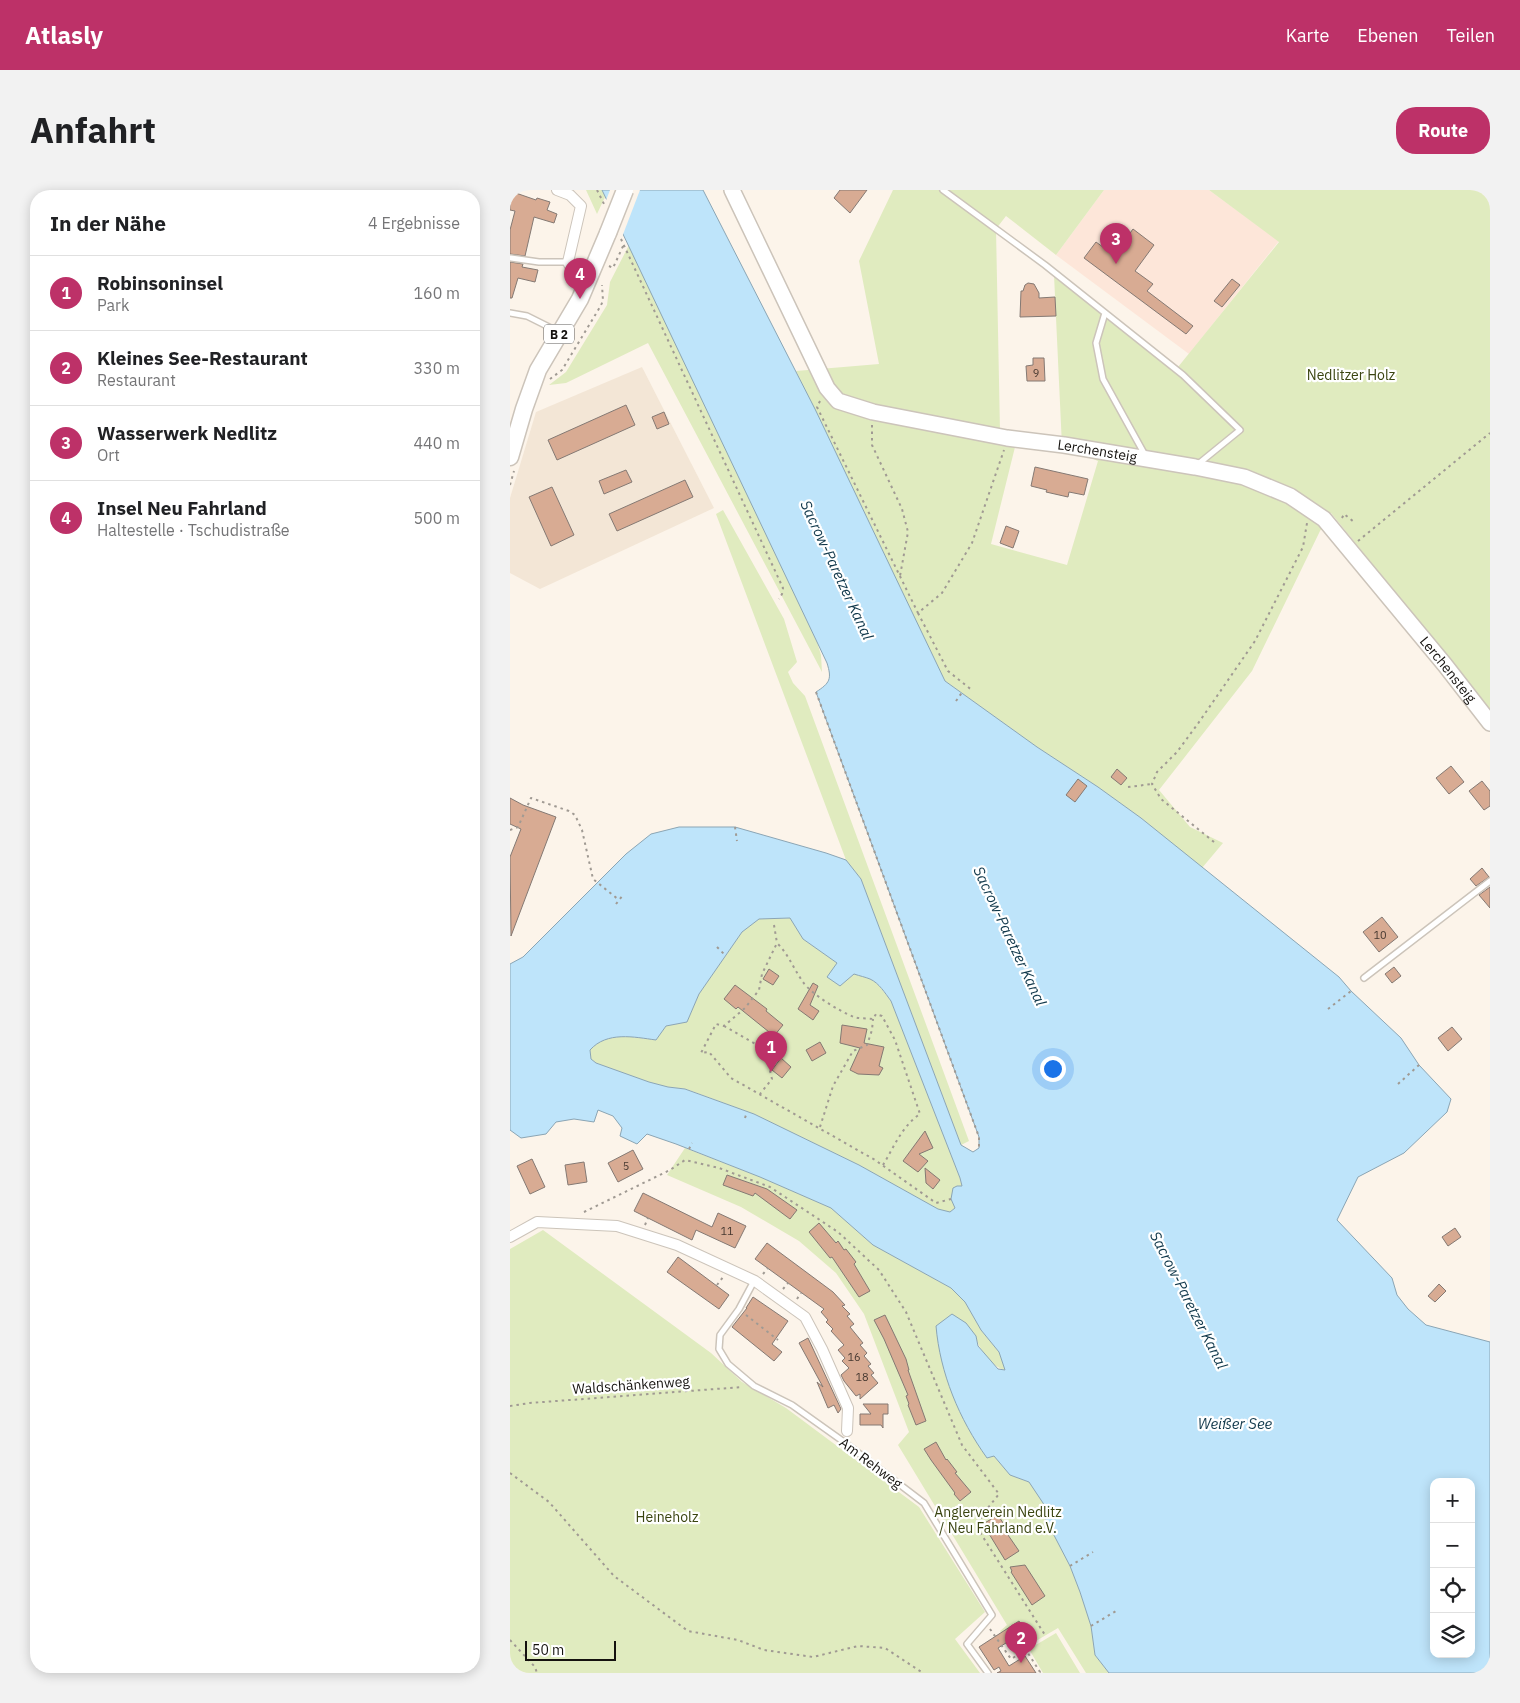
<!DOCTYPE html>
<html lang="de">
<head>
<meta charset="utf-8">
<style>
  :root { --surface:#fff; --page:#f2f2f2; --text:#202124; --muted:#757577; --line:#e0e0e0; --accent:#bd3168 }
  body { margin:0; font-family:"IBM Plex Sans",sans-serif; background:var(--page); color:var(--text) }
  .controls { position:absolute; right:15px; bottom:15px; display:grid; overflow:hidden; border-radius:10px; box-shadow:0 2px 12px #0003 }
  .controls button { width:45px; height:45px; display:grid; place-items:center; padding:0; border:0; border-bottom:1px solid var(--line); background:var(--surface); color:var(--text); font:25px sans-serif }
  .scale { position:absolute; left:15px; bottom:12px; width:91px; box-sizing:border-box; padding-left:5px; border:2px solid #15120f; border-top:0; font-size:14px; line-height:18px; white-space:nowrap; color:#15120f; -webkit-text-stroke:4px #fff; paint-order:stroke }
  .you { position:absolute; left:542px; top:878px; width:18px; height:18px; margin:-12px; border:4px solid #fff; border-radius:50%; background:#1a73e8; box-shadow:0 0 0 8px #1a73e833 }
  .badge { display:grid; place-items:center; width:32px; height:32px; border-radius:50%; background:var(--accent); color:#fff; font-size:16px; font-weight:700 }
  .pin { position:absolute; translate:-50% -41px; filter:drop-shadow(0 1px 2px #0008) }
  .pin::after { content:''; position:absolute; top:26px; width:18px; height:15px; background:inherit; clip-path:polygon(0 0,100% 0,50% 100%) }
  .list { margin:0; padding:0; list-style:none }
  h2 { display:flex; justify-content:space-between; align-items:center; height:65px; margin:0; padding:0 20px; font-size:21px }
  h2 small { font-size:16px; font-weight:400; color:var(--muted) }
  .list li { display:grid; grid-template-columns:32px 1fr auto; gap:15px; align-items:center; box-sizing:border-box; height:75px; padding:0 20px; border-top:1px solid var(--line) }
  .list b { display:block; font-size:19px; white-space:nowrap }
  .list p { margin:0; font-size:16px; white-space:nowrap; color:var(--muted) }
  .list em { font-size:16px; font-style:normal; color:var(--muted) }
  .icon { flex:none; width:28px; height:28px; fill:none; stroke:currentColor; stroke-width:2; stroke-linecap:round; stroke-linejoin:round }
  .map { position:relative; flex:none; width:980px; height:1483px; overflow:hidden; border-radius:20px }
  header { display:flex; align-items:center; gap:30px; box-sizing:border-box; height:70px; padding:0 25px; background:var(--accent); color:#fff }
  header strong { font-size:24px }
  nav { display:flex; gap:28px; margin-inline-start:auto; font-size:18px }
  .intro { display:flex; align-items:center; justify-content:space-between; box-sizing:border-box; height:120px; padding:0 30px }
  h1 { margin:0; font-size:35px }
  .button { padding:12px 22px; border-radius:20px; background:var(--accent); color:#fff; font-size:18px; font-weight:700 }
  main { display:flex; gap:30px; padding:0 30px }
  aside { flex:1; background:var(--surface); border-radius:20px; box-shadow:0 2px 12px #0003 }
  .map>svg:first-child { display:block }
  .built { fill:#f3e6d6 }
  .industrial { fill:#fde6d9 }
  .green { fill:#e0ebbf }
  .water { fill:#bee4fa; stroke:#8ba5b4; fill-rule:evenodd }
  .pier { fill:#fcf4ea }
  .building { fill:#d8ab93; stroke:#847973 }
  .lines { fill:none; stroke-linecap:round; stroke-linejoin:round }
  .lane-casing { stroke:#ccc4ba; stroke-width:8 }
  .street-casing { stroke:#ccc4ba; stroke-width:12 }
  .secondary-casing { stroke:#ccc4ba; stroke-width:18 }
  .primary-casing { stroke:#ccc4ba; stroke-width:19 }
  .path { stroke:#a09a93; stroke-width:2; stroke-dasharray:2.5 4; stroke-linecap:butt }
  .lane { stroke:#fff; stroke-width:5 }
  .street { stroke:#fff; stroke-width:10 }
  .secondary { stroke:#fff; stroke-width:15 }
  .primary { stroke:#fff; stroke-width:16 }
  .primary-bridge-casing { stroke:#ccc4ba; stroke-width:19; stroke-linecap:butt }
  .primary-bridge { stroke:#fff; stroke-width:16 }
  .labels { text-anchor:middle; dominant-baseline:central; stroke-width:4.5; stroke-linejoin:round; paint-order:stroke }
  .number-label { font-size:11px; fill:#463830 }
  .shield { fill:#fff; stroke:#5b5957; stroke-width:1 }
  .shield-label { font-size:12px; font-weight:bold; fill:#15120f }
  .park-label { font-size:14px; fill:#3a4410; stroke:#fff }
  .street-label { font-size:14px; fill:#15120f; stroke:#fff }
  .water-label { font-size:15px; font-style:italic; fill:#10384b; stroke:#fff }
</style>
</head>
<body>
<header>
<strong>Atlasly</strong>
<nav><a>Karte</a><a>Ebenen</a><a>Teilen</a></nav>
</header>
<div class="intro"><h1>Anfahrt</h1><a class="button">Route</a></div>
<main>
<aside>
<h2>In der Nähe<small>4 Ergebnisse</small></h2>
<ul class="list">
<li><span class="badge">1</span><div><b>Robinsoninsel</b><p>Park</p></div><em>160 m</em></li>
<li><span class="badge">2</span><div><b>Kleines See-Restaurant</b><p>Restaurant</p></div><em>330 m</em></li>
<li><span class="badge">3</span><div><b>Wasserwerk Nedlitz</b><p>Ort</p></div><em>440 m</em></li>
<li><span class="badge">4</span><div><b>Insel Neu Fahrland</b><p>Haltestelle · Tschudistraße</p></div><em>500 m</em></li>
</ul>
</aside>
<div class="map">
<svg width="980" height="1483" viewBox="0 0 980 1483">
  <rect width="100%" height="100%" fill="#fcf4ea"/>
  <path class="built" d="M132,177L204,318L30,399L0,383V308L26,222Z"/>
  <path class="industrial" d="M594,0H699L769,51L679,164L546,65Z"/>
  <path class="green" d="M76,0H92L95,7L87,24Z
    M383,0H594L546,65L496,26L486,39L490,241L506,253L481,354L557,375L588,271L552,256L544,85L664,182L769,52L699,0H980V525L941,471L821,323L810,341L742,481L649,600L680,637L713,653L692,678L631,628L588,597L527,557L435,491L286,181L369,174L349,71Z
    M119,55L307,452L311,465L312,482L138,153L56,193L39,195L56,182L97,115L100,92Z
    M213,320L274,429L287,472L278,482L283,493L295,506L459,951L451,955L351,689L336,670L206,324Z
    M281,728L293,749L327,773L318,787L330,796L344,784C350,786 355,787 360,789C369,793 375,804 381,811L450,988L452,997L444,1013L445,1018L440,1022L428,1019L349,975L244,924L176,899L158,897L139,892L86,873L81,869L80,860C96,841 124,847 146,850L156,836L177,832L189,804L232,742L249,729Z
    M175,958L250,987L321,1018L363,1055L441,1098L455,1112L471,1140L489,1162L494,1173L495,1180C482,1177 468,1159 466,1146L484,1266L500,1285L519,1292L539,1322L570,1402L581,1436L585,1465L599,1483H576L548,1438L504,1464L490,1441L497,1435L388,1255L399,1242L354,1124L326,1083L289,1051L231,1017L157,985Z
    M33,1040L201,1163L232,1192L276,1218L409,1317L475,1422L445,1449L470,1483H0V1059Z
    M546,1443L570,1483H533L519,1459Z"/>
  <path class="water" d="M92,0H193L305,219L435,491L527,557L588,597L631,628L829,787L841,801L891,848L909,875L941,909L937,922L894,963L848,987L827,1030L882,1088L887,1105L898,1119L916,1135L980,1152V1483H599L585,1465L581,1436L570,1402L560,1376L534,1326L539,1322L519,1292L500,1285L484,1266L477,1268C449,1229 430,1183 426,1136L442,1124L456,1133L466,1146L468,1156L488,1179L495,1180L489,1162L471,1140L455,1112L441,1098L363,1055L321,1018L250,987L166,954L137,944L127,954L110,946L112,938L103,926L88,920L84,932L64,929L46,932L36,944L11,948L0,940V774L13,767L116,664L141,644L169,637H225L316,663L336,670L351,689L451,955L463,962L469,958V947L306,502C320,493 322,489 317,473ZM280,728L293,749L327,773L317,787L330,796L344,784C350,786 355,787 360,789C369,793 375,803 381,811L450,988L452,996H447L443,998L441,1009L445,1018L440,1022L428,1019L349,975L244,924L175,899L158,897L139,892L86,873L81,869L80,860C97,841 124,847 146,850L156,836L177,832L189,804L232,742L249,729ZM924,1292H961V1464H924Z"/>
  <path class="pier" d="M100,0H130L112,47L95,13Z"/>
  <path class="building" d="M330,0H357L340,23L324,8Z
    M0,1L26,10L27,8L40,12L37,20L47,24L44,33L24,27L15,66L0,64V40L5,21L0,20Z
    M623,39L644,55L625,81L643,94L637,101L683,136L676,144L574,68L586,52L604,65Z
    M0,72L13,74L12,77L28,80L25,92L8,88L2,108H0Z
    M722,89L730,95L712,117L704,111Z
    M518,93L524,94L529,103V108L545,107L546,126L510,127L511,101H513L515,95Z
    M523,168H534L535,191H517L516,176L523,175Z
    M116,215L125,235L47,270L38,250Z
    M154,222L159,234L147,239L142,227Z
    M525,277L578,289L574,305L559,302L558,307L536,302L537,300L521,296Z
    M116,280L122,292L94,304L89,291Z
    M175,290L183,307L107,341L99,324Z
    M42,297L64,345L41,356L19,307Z
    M496,336L509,341L503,358L490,353Z
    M941,576L954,592L939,604L926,588Z
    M607,579L617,588L611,595L601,587Z
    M568,589L577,596L565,612L556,605Z
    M972,591L980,601V616L974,620L959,601Z
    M0,608L13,615L46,627L1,746L0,667L11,639L0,634Z
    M972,678L979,687L966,696L960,689Z
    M980,697V718L969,705Z
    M872,727L888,747L869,762L853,742Z
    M884,777L891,786L882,793L875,784Z
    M259,779L269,786L263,795L253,789Z
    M303,793L308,796L300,815L309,821L303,830L288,819Z
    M225,795L257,819L256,821L273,835L264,846L228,817L226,819L214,809Z
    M332,835L357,839L354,853L374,857L369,876L373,878L369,885L348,884L340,880L350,858L330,853Z
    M942,837L952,849L938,861L928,848Z
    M310,852L316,863L302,871L296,860Z
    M271,868L281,877L272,888L262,880Z
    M415,941L423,958L409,964L418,971L408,982L393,971Z
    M123,960L133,979L108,992L98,973Z
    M22,969L35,997L20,1004L7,976Z
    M74,972L77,992L58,995L55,975Z
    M415,978L430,990L423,999L416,993Z
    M217,985L257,999L287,1020L280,1029L245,1003L243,1006L213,995Z
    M133,1003L202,1037L208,1023L236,1036L225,1058L186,1040L182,1050L124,1021Z
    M309,1033L326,1053L328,1051L334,1060L336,1059L346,1072L344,1074L360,1101L349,1107L322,1067L320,1068L299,1042Z
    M945,1038L951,1047L938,1056L932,1047Z
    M257,1053L323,1102L335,1115L332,1116L340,1124L337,1126L344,1134L340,1137L353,1153L350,1155L357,1163L354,1166L361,1174L358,1176L364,1183L361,1185L368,1193L350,1209V1204L346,1206L334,1191L331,1185L339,1178L332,1171L335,1168L328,1160L334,1155L321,1141L323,1139L316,1132L318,1130L311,1122L314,1119L245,1069Z
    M168,1067L219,1105L209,1119L157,1082Z
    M929,1094L936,1101L925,1112L918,1106Z
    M243,1107L278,1131L262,1154L272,1162L264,1171L222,1137L237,1118H236Z
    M375,1125L396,1169L399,1180H398L416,1231L406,1235L398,1215L399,1214L396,1206L398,1205L374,1149L364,1130Z
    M298,1148L331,1219L328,1223L324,1215L318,1218L307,1192L313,1197L289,1153Z
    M353,1214H378V1224H373V1238L371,1235H350V1224H361Z
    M426,1252L436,1270L437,1269L447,1282L445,1283L461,1302L450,1311L444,1304L445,1303L421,1270L414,1259Z
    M488,1325L500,1344L498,1345L509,1361L495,1370L473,1334Z
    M515,1375L535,1406L522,1415L501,1382L502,1381L500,1377Z
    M509,1431L515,1441L488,1458L499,1476L515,1466L526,1483H487L491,1481L489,1477L484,1480L469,1457Z"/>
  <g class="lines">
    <g class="lane-casing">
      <path id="lane" d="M433,0L535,75L673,185L730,240L687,275
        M1,68L29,72H58
        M0,123L17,126L47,141
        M595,123L586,153L593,189L635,265
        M854,788L980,691
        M244,1091L229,1119L210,1145L209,1159L218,1174L244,1196L282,1215L334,1252L414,1313L482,1425L457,1454L478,1483"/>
    </g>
    <g class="street-casing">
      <path id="street" d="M47,0L60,5L71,16L58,72C62,82 69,86 79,92
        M0,1047L27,1032L107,1036L167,1055L245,1091L295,1127L312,1159L338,1218L337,1241"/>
    </g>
    <g class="secondary-casing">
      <g id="secondary">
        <path id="s1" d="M222,0L317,198L328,211L363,222L497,248L554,255L685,277L734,287L780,306L814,329L935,475L980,533"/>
      </g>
    </g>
    <g class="primary-casing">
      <path id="primary" d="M0,267L14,219L28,180L70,109L98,43"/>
    </g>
    <path class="path" d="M87,0L94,14
      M111,49L273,398L272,404L269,409
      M99,76L103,78L114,54
      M40,189L52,180L90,117L93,111L92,95
      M310,211L307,217L408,423L432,403L462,353L494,260
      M362,235V255L392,319L398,342L390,386
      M0,295L4,281
      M832,328L834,324L844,332
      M848,351L980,243
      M408,423L438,481L463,501
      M306,502L469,947V958
      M446,511L453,501
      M618,597L642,594
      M225,637L227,651
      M0,640L8,637L21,608L59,621L65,625L72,640L83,689L109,710
      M704,652L651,609L642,594L647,582L667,562L687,535L745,451L793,357L797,333
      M106,714L113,705
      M264,735L267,753
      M207,757L216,766
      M818,819L841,801
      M214,836L268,867L260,881L262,889L250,904
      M888,894L909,875
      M235,928L237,922
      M310,937L323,896L343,861L357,855L362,840L363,829
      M179,959L182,953
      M373,975C384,957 392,936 410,924L385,850L372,826L366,824L363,829C357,828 350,829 344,827C329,821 301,804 293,792C283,778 279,765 267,753L252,784L249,800L235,818L214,836L206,834L191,863L199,862L221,888L365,970L426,1013L441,1009
      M74,1022L160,980L175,970L209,978L260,997L328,1042L369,1080L396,1122L452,1255L489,1304L477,1319L466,1336L535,1445
      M135,1035L138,1028
      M253,1084L258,1078
      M207,1095L213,1087
      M273,1099L278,1093
      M287,1109L291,1103
      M236,1125L268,1150
      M0,1216L20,1213L232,1197
      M0,1283L39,1312L104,1386L178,1441L228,1450L254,1460L303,1467L348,1456L375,1458L413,1483
      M560,1376L583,1362
      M581,1436L606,1421
      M480,1439L501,1469L516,1460L530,1482L529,1483
      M0,1450L25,1477L27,1483"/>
    <use href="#lane" class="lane"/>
    <use href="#street" class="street"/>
    <use href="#secondary" class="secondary"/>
    <use href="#primary" class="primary"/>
    <g class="primary-bridge-casing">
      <path id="primary-bridge" d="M98,43L115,0"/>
    </g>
    <use href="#primary-bridge" class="primary-bridge"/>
  </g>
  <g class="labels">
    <g class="number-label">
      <text x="526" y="183">9</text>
      <text x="870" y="745">10</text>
      <text x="116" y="976">5</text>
      <text x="217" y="1041">11</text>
      <text x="344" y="1167">16</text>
      <text x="352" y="1187">18</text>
    </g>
    <rect class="shield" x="34" y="134.5" width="30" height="19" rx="4"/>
    <g class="shield-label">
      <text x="49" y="144">B 2</text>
    </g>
    <g class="park-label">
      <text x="841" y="185">Nedlitzer Holz</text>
      <text x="488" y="1322">Anglerverein Nedlitz<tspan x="488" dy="16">/ Neu Fahrland e.V.</tspan></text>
      <text x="157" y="1327">Heineholz</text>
    </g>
    <g class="street-label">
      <text stroke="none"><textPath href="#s1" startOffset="501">Lerchensteig</textPath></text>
      <text stroke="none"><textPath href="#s1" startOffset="936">Lerchensteig</textPath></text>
      <text transform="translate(121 1195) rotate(-4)">Waldschänkenweg</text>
      <text transform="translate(361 1273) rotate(37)">Am Rehweg</text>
    </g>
    <g class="water-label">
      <text transform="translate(327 380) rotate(65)">Sacrow-Paretzer Kanal</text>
      <text transform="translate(500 746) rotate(65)">Sacrow-Paretzer Kanal</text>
      <text transform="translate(679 1110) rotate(63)">Sacrow-Paretzer Kanal</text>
      <text x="725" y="1233">Weißer See</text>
    </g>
  </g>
</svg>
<div class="controls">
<button>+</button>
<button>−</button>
<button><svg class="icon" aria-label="locate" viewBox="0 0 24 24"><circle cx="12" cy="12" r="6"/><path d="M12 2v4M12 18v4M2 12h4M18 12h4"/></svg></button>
<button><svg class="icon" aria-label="layers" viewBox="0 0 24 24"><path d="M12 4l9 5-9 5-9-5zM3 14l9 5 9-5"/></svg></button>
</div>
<div class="scale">50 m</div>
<div class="you"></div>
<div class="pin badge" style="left:261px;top:882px">1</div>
<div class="pin badge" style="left:511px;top:1473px">2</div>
<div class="pin badge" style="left:606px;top:74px">3</div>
<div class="pin badge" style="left:70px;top:109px">4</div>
</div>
</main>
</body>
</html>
